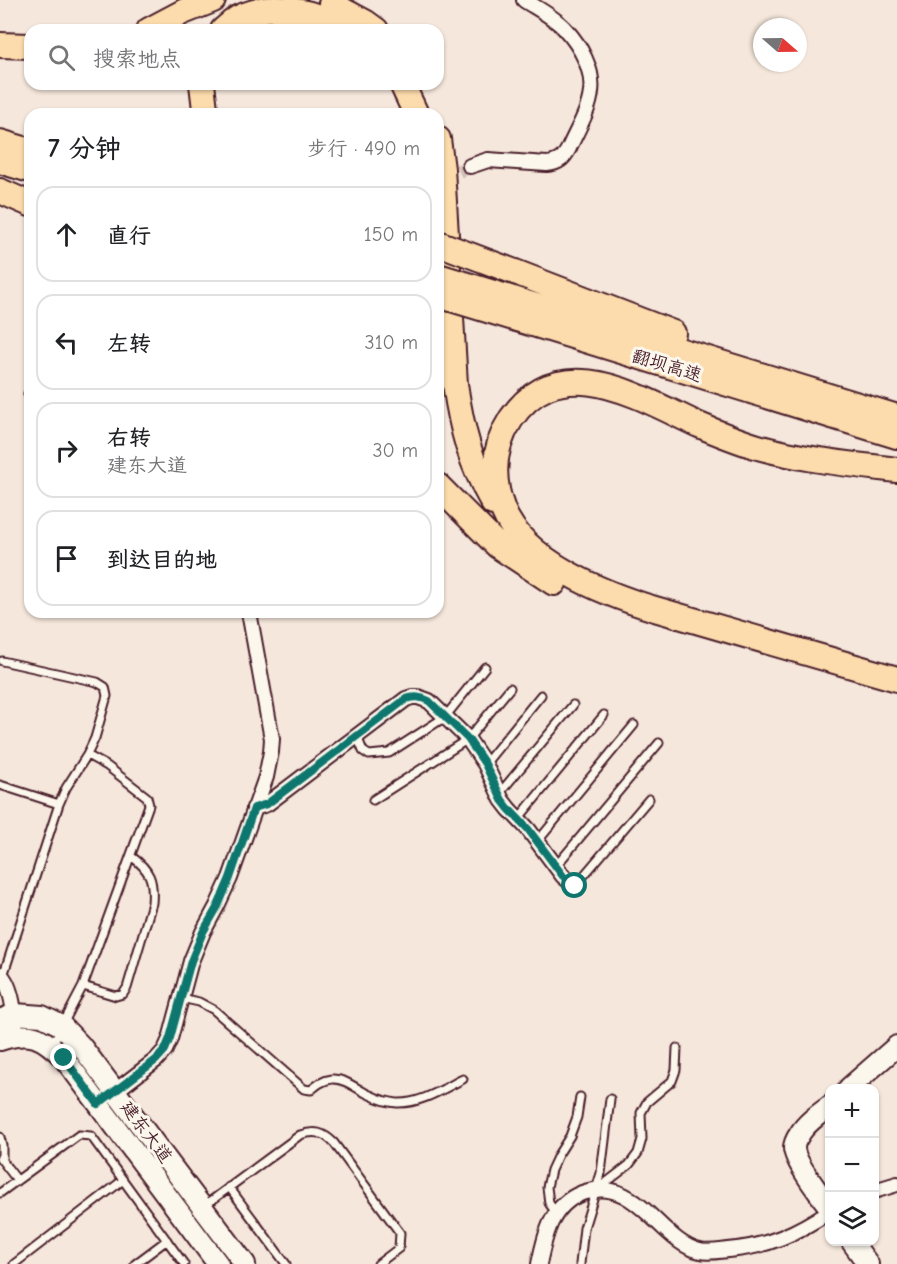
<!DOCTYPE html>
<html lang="zh">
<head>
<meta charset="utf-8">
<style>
  :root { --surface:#fff; --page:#f2f2f2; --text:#202124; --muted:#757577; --line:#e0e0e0 }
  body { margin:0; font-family:"Comic Neue","LXGW WenKai TC",sans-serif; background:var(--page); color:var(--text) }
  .controls { position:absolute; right:18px; bottom:18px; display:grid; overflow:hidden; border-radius:12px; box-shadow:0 2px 4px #0004 }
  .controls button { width:54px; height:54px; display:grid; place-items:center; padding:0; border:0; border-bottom:2px solid var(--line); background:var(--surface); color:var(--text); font:30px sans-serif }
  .compass { position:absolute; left:753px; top:18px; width:54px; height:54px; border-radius:50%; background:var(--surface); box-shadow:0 2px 4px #0004; rotate:110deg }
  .stop { position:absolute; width:18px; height:18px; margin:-14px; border:4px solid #0f766e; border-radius:50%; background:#fff }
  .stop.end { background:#0f766e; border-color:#fff; box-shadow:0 2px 6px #0008 }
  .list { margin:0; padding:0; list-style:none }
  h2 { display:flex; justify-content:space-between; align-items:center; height:78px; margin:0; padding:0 24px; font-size:26px }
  h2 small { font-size:20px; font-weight:400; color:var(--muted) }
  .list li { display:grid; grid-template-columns:39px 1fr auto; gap:18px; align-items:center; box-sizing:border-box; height:96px; margin:0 12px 12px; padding:0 12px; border:2px solid var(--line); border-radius:18px }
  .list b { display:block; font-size:22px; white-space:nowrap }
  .list p { margin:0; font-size:20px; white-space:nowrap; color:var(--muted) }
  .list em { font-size:20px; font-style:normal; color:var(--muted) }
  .icon { flex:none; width:33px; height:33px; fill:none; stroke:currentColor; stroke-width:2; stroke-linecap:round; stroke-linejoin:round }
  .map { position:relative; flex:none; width:897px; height:1264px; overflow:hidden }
  .search { position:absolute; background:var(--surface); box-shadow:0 2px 4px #0004; left:24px; top:24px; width:420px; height:66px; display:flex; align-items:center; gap:15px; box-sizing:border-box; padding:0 21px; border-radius:18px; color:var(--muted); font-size:22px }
  .panel { position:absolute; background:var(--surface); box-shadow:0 2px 4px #0004; left:24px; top:108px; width:420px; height:510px; border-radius:18px }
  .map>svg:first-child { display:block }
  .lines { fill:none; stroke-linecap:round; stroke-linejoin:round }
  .street-tunnel { stroke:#d3bfb8; stroke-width:14; stroke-dasharray:14 7; stroke-linecap:butt }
  .lane-casing { stroke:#4a1f2b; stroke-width:11 }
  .street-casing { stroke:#4a1f2b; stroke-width:18 }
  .secondary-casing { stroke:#4a1f2b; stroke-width:24 }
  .highway-casing { stroke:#4a1f2b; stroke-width:28 }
  .lane { stroke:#fbf7ec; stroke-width:7 }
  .street { stroke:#fbf7ec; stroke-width:14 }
  .secondary { stroke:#fbf7ec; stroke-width:20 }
  .highway { stroke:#fcdcac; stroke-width:24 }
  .highway-bridge-casing { stroke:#4a1f2b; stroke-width:28; stroke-linecap:butt }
  .highway-bridge { stroke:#fcdcac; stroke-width:24 }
  .route { stroke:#0f766e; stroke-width:8 }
  .labels { text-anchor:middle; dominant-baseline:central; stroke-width:6; stroke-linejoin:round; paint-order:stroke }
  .street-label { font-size:18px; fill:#4a1f2b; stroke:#fbf7ec }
</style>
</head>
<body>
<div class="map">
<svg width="897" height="1264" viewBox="0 0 897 1264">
  <rect width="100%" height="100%" fill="#f5e7db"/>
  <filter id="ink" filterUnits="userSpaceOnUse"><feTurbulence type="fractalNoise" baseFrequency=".0167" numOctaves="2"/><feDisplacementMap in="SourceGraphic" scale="12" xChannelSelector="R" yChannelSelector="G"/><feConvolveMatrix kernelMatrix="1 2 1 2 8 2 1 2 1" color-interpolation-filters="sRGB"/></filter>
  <g filter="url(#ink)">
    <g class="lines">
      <path class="street-tunnel" d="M440,181L470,166"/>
      <g class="lane-casing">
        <path id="lane" d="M28,394L30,393
          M2,661L97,682L105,687L107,696L95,738L87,755L66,788L59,804L3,976
          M357,736L363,751L369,755L389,753L445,717L485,667
          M485,764L541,695
          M0,785L59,804
          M499,794L573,705
          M373,800L468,739L510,688
          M518,819L604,715
          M537,842L634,725
          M556,866L659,743
          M575,886L649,799
          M83,986L116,996L123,994L127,988L152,903C154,880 150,870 131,856
          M181,998L199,1002L214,1010L304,1089L311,1090C317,1085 323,1080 332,1079C345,1078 358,1090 370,1095C378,1099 388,1102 397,1103C420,1104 443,1089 463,1079
          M53,1043L83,986L149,805L147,797L107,766L87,755
          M0,1137L2,1145V1160
          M0,1158L17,1180
          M229,1187L286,1264
          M599,1188L629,1165L638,1153L642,1139L641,1113L647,1102L672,1081L676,1070L677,1048
          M0,1193L79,1135L91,1136L184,1264
          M204,1206L300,1135C315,1130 323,1132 334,1143L400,1233L399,1248L378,1264
          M556,1213L549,1203L547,1187L551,1170L558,1155L570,1136L577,1117L580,1097
          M14,1264L123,1180
          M135,1264L167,1240
          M580,1264L584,1228L601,1173L610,1099"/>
      </g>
      <g class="street-casing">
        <path id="street" d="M470,166L488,160L547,164C559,163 564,158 569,148C577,130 589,111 591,92C594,70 580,45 565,29C554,17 538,9 524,0
          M254,808L267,804L406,699L412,697H418L429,701L468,739L485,764L502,800L509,809L528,829L563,876L575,886
          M0,974C13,986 15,1018 16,1035
          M109,1096L156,1060L165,1050L170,1039L191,961L203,932L217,906L230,878L266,777L271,752L272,739L249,612
          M874,1191L897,1184
          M539,1264C545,1235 551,1205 582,1193C636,1173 659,1242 700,1251C709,1253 719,1251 728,1250C767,1247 797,1233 830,1211"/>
      </g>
      <g class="secondary-casing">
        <path id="secondary" d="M0,1020L15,1014L42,1016L62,1026L81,1046L245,1264
          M0,1040C30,1030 42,1036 64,1058L218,1264
          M849,1088L897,1046
          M830,1106C819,1114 806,1123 799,1135C797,1138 794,1144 794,1148C794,1161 821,1196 830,1208
          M852,1242L868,1264"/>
      </g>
      <g class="highway-casing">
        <path id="highway" d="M331,4L365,22L376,30
          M149,30L183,12L213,0
          M223,30C228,26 233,21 238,18C273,0 316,12 348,30
          M0,45L30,46
          M202,84L205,109L207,114
          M402,84L416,114
          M438,139L442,169L455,384C462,431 470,462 493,503
          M0,142L30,151
          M0,161L30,170
          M0,191L30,204
          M515,272L673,333
          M513,299L897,417
          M517,319L897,436
          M897,470C850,464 804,460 758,447C738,441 718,433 699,425C640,398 560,346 511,419C493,447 491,479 503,510C524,562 605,594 655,609L897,679
          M438,486L498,546L554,583"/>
      </g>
      <use href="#lane" class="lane"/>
      <use href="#street" class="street"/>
      <use href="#secondary" class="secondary"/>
      <use href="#highway" class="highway"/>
      <g class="highway-bridge-casing">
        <path id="highway-bridge" d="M438,243L515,272
          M438,276L513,299
          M438,295L517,319"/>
      </g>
      <use href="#highway-bridge" class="highway-bridge"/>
    </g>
  </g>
  <g class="lines" filter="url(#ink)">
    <path class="route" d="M64,1058L98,1104L156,1060L165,1050L170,1038L191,961L203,932L218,906L230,878L254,808L267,804L406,699C415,696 421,697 429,701L468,739L485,764L502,800L509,809L528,829L563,876L575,886"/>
  </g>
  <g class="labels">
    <g class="street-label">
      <text transform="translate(667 366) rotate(17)">翻坝高速</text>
      <text transform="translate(146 1132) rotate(53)">建东大道</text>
    </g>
  </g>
</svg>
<div class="controls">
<button>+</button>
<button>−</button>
<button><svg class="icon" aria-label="layers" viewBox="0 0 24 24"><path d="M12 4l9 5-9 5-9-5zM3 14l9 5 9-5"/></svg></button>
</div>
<svg class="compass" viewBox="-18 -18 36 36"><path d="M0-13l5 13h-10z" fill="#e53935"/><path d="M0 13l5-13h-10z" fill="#757577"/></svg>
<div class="stop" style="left:575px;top:886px"></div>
<div class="stop end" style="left:64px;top:1058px"></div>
<div class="search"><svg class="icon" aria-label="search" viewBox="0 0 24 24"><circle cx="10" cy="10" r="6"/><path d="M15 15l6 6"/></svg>搜索地点</div>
<section class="panel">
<h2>7 分钟<small>步行 · 490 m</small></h2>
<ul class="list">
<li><svg class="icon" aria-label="ahead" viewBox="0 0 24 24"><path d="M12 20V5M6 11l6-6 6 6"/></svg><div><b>直行</b></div><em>150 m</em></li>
<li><svg class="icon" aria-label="left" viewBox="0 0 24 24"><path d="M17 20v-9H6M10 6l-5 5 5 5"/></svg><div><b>左转</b></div><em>310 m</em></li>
<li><svg class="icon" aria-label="right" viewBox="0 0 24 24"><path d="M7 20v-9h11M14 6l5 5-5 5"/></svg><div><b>右转</b><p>建东大道</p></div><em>30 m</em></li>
<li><svg class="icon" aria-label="arrive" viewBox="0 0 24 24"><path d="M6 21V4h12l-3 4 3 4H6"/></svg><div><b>到达目的地</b></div></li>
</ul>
</section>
</div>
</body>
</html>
